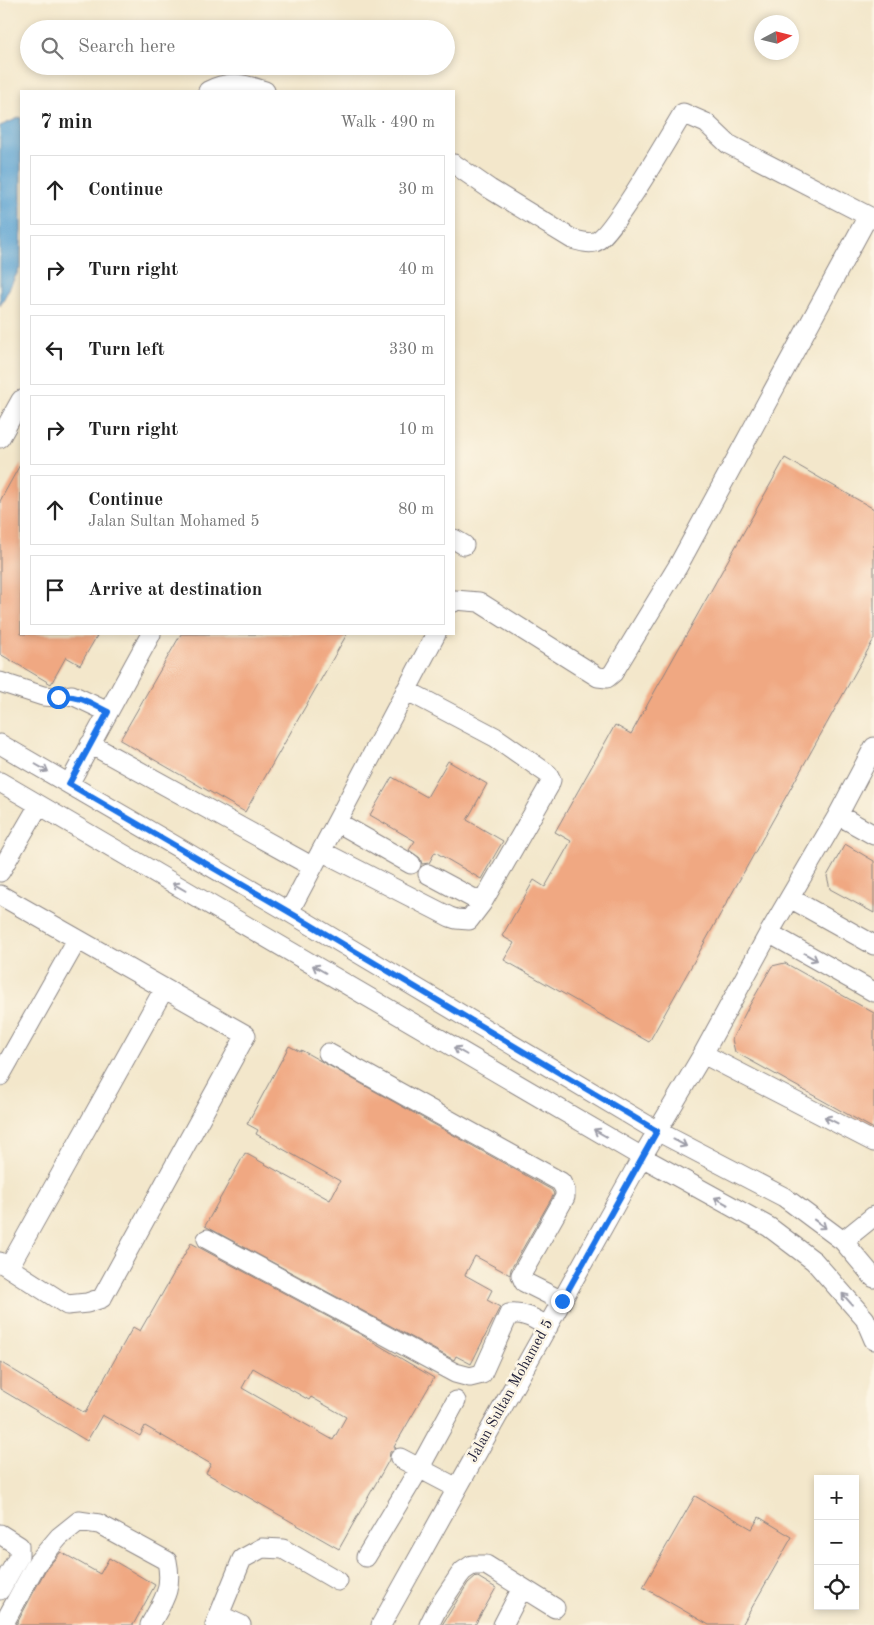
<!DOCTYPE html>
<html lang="en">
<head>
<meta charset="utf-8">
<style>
  :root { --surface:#fff; --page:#f2f2f2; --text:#222; --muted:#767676; --line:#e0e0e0 }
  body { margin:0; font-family:"Old Standard TT",serif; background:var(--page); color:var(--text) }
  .controls { position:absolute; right:15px; bottom:15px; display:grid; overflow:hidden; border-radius:0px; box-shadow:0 2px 8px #0003 }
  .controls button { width:45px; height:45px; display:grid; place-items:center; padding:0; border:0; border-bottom:1px solid var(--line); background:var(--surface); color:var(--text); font:25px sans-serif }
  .compass { position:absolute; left:754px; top:15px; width:45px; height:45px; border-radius:50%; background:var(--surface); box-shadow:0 2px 8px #0003; rotate:83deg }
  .stop { position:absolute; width:15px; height:15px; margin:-11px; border:4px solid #1a73e8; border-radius:50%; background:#fff }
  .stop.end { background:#1a73e8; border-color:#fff; box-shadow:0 1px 5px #0008 }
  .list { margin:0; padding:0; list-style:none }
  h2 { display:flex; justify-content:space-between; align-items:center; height:65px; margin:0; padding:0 20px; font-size:21px }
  h2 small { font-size:16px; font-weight:400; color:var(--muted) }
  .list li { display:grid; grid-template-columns:32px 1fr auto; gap:15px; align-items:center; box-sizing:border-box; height:70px; margin:0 10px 10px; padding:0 10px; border:1px solid var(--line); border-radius:0px }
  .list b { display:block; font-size:19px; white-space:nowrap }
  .list p { margin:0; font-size:16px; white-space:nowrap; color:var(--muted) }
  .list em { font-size:16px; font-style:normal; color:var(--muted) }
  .icon { flex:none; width:28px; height:28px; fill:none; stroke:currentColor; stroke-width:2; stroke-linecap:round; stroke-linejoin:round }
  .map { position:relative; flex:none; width:874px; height:1625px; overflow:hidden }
  .search { position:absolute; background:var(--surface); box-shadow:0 2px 8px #0003; left:20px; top:20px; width:435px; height:55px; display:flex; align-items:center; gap:12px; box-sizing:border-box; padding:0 18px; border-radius:28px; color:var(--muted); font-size:19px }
  .panel { position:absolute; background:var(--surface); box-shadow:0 2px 8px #0003; left:20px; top:90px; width:435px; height:545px; border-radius:0px }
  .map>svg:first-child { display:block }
  .water { fill:#5ca3d2; stroke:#3f6286 }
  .building { fill:#f0a882; fill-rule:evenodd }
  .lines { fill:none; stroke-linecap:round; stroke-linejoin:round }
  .minor-casing { stroke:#8a8483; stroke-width:21 }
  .minor { stroke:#fff; stroke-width:19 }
  .oneway { stroke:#9c9ca7 }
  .route { stroke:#1a73e8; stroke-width:6 }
  .labels { text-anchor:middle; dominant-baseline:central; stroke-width:5; stroke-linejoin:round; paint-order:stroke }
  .street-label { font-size:15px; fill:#22223b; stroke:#fcf5e5 }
</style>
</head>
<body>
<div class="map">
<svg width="874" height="1625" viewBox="0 0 874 1625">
  <rect width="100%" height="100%" fill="#fcf5e5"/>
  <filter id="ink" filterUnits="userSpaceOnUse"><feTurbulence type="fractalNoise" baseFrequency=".02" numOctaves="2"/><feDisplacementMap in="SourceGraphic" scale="10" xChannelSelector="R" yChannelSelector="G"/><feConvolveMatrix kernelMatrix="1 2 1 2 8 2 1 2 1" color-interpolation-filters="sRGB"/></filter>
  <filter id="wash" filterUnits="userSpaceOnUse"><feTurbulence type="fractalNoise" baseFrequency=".0096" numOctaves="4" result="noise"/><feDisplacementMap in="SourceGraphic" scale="20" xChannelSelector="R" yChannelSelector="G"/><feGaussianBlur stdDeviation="1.12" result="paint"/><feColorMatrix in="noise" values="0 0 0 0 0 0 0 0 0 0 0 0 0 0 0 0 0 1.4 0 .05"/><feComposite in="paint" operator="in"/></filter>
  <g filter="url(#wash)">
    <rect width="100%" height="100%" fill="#f3e7cb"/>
    <path class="water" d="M21,117V266L0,306V126Z"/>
    <g id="blocks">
      <path class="building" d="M785,458L874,509V639L649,1042L504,960L514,943L502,936L534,880L545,887L571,841L555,832L615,725L631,734Z
        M21,463V634H98L80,665L66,657L51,684L0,654V501Z
        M181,634H347L245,812L120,740Z
        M448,761L487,784L467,820L503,841L481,879L435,852L429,863L422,864L420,858L409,850L415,841L370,815L392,777L427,797Z
        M845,844L874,861V913L830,889L827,876Z
        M785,963L874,1013V1129L735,1052L732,1039L748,1008L772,966Z
        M289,1046L301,1052V1050L552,1190L554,1194L511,1269L510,1275L475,1256L465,1275L492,1290L487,1300L500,1307L471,1364L456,1356L454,1360L205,1226L245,1153L330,1200L340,1181L256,1134L258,1130L247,1124Z
        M191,1243L360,1334L434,1378L394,1447L396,1448L390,1452L389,1460L339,1549L206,1473L211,1464L145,1426L140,1436L102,1415L87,1441L0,1389V1362L85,1413L133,1327L140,1331L148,1317H149ZM253,1368L309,1400L311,1397L346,1417L333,1440L242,1388Z
        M695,1496L752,1529L759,1517L792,1537L742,1625H709L643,1587Z
        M61,1552L100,1574L109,1558L155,1585L133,1625H16L46,1569Z
        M476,1576L496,1588L475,1625H442L468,1583Z"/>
    </g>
  </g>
  <g filter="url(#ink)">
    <use href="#blocks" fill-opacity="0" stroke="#8a8483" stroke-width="1"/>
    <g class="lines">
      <g class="minor-casing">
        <path id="minor" d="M208,91C228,80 244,84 265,91
          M454,164L490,189L572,239C579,241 588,244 595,242C611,237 671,133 683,113L706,123L728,144L874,219
          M0,438L21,400
          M454,539L464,545
          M454,602L455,600L479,602L598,677L607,678L613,673L678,566L868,216
          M0,682L43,696L58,697L72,695L108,712
          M0,744L289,912L657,1131L784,1197L843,1241L874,1278
          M90,744L313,867
          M0,782L642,1157L769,1227L814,1261L865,1319L874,1340
          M69,784L151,634
          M838,815L874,835
          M337,822L411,864
          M321,851L450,917L456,919L469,920L482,903L549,786L551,780L548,774L495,737L406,690
          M0,872L39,805
          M428,874L482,903
          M0,895L246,1035L102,1298L87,1303L67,1305L0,1262
          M790,898L874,945
          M289,912L436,634
          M769,933L874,992
          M328,1053L561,1182L565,1190V1197L521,1275L524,1282L562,1301
          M703,1054L874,1142
          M0,1076L77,940
          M207,1239L455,1373L470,1377L482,1374L509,1314C524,1312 535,1319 548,1327
          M843,1241L874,1216
          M9,1267L164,989
          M400,1458L457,1488
          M0,1534L19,1546V1556L0,1590
          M366,1557L419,1469L456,1401
          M219,1615L242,1559L262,1548L283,1549L338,1581
          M3,1625L37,1563L59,1537L79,1521L99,1524L167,1561C173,1590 163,1601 150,1625
          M215,1625L219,1615L241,1625
          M381,1625L642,1157L703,1054L769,933L838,815L874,747
          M429,1625L437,1609L459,1576L463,1571L472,1565H486L555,1608
          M503,1625L522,1588"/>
      </g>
      <use href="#minor" class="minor"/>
    </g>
    <defs><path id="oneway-shaft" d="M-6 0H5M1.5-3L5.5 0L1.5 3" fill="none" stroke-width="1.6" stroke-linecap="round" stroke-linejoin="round" transform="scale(1.25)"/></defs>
    <g class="oneway">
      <use href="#oneway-shaft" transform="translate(42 768) rotate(30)"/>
      <use href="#oneway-shaft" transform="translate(179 887) rotate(-150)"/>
      <use href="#oneway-shaft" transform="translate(811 957) rotate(29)"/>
      <use href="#oneway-shaft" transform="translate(319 969) rotate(-150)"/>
      <use href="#oneway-shaft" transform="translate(460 1051) rotate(-150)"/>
      <use href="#oneway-shaft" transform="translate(831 1120) rotate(-153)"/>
      <use href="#oneway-shaft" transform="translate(600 1133) rotate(-150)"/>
      <use href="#oneway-shaft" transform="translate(680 1143) rotate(28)"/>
      <use href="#oneway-shaft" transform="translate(721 1201) rotate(-151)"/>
      <use href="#oneway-shaft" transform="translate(820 1224) rotate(36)"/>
      <use href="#oneway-shaft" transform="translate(847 1299) rotate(-131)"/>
    </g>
  </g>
  <g class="lines" filter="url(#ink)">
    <path class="route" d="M58,697C78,694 90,703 108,712L69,784L289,912L657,1131L562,1301"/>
  </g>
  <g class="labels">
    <g class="street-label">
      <text transform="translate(511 1391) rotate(-61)">Jalan Sultan Mohamed 5</text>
    </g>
  </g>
</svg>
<div class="controls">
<button>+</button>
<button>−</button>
<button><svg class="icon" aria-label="locate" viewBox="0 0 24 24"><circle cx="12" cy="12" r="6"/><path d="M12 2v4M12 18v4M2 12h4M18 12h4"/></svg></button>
</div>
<svg class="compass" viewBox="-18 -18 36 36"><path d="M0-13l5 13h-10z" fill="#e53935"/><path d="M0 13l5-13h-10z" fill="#767676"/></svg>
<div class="stop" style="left:58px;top:697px"></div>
<div class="stop end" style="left:562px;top:1301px"></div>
<div class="search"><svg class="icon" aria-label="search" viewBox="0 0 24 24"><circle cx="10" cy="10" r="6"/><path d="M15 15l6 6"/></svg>Search here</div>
<section class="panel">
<h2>7 min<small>Walk · 490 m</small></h2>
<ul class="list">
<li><svg class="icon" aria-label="ahead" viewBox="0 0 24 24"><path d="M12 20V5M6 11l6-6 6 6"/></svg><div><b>Continue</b></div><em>30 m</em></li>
<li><svg class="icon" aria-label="right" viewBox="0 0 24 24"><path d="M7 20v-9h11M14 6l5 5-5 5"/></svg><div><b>Turn right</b></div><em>40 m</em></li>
<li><svg class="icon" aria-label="left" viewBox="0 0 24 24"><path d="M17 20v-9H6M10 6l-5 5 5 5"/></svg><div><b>Turn left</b></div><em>330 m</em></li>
<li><svg class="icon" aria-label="right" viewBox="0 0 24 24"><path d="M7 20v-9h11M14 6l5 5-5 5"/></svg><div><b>Turn right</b></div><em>10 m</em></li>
<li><svg class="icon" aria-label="ahead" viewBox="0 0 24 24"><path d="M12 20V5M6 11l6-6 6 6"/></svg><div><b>Continue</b><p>Jalan Sultan Mohamed 5</p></div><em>80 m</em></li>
<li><svg class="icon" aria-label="arrive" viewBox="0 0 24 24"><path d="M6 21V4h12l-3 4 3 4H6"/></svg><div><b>Arrive at destination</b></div></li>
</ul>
</section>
</div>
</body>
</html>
